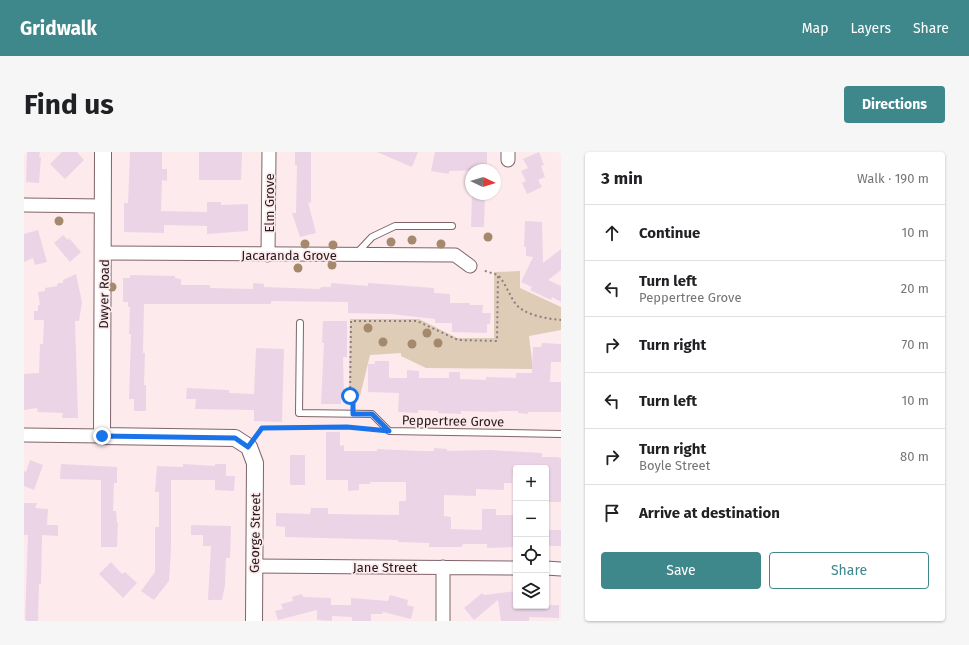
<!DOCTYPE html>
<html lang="en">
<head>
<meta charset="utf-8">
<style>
  :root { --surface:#fff; --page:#f6f6f6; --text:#202124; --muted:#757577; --line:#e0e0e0; --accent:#3e878b }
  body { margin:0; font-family:"Fira Sans",sans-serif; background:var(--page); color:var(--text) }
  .controls { position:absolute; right:12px; bottom:12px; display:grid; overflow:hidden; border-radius:4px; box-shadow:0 1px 3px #0004 }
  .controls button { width:36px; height:36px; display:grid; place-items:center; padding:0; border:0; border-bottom:1px solid var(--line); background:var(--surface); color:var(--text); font:20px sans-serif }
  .compass { position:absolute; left:441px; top:12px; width:36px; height:36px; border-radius:50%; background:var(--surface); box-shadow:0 1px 3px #0004; rotate:94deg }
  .stop { position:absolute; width:12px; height:12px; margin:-9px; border:3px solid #1a73e8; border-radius:50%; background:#fff }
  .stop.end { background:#1a73e8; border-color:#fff; box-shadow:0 1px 4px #0008 }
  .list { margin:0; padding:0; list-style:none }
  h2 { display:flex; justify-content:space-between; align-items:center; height:52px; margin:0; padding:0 16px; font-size:17px }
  h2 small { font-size:13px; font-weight:400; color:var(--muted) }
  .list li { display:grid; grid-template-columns:26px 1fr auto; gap:12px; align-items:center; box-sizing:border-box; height:56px; padding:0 16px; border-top:1px solid var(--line) }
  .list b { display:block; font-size:15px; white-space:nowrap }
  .list p { margin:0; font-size:13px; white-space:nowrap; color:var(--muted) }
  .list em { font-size:13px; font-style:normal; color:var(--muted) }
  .actions { display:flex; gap:8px; padding:12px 16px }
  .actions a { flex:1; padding:9px 0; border:1px solid var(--accent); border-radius:4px; text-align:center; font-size:14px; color:var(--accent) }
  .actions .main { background:var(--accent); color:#fff }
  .icon { flex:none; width:22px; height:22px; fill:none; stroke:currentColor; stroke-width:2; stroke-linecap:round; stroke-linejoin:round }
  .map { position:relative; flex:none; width:537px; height:469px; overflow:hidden; border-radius:4px }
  header { display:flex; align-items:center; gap:24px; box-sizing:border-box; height:56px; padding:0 20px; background:var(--accent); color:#fff }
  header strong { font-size:19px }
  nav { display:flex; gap:22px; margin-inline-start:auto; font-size:14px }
  .intro { display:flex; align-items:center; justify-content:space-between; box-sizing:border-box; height:96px; padding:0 24px }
  h1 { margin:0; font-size:28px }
  .button { padding:10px 18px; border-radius:4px; background:var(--accent); color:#fff; font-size:14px; font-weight:700 }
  main { display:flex; gap:24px; padding:0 24px }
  aside { flex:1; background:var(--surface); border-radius:4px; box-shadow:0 1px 3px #0004 }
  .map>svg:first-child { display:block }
  .green { fill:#deccb7 }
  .building { fill:#ebd4e6 }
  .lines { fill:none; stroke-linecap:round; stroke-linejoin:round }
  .service-casing { stroke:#7f6469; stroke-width:8 }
  .minor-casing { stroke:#7f6469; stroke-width:15 }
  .tertiary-casing { stroke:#7f6469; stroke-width:18 }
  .path { stroke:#8c7e80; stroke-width:2; stroke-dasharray:2 3; stroke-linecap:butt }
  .service { stroke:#fff; stroke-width:6 }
  .minor { stroke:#fff; stroke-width:13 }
  .tertiary { stroke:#fff; stroke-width:16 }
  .tree { fill:#a4896d }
  .route { stroke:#1a73e8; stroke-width:5 }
  .labels { text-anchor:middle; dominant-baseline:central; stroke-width:3.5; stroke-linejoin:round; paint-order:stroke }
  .street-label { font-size:13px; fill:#251a1c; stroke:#fdeaed }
</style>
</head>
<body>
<header>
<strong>Gridwalk</strong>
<nav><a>Map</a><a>Layers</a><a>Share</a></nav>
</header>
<div class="intro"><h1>Find us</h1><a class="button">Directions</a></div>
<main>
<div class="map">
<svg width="537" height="469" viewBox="0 0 537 469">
  <rect width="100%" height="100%" fill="#fdeaed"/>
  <path class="green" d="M496,119V136L537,155V178L505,184L509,217L402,216L377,204V201L346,203L336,244H325L326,167H395L433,186H470V120Z"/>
  <path class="building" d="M3,0H16L15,5H17L15,31L2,30Z
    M38,0H53L60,8L41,27L26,12Z
    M106,0H138V17H143V29L138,28L137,59L183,60V50H197V53L224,52V79L183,82V74L140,73V81L100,80V51H104Z
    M175,0H218L217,28H175Z
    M271,0H287V51L284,50L292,81L276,85L268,61H272L273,13H271Z
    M353,0H394L388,15Z
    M411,0H463V18L425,19V22L407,19Z
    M515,0L520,13L517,14L521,25L514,28L518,35L503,42L498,31L502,29L497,19L504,16L499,7Z
    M448,42H461L460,75H447Z
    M501,69L518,70L519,111L537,97V118L524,128L537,134V150L528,145L527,148L506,138L508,135L497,130L509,105L502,104V95H500Z
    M14,78L23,110L11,113L9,106L0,110V82Z
    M39,83L44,88L45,86L57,100L46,110L30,91Z
    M52,122L58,150L55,169H51L54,266H38L39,261L14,260L13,256L0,258V222L15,221L16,192H19L20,168H10V159H14V153H16L14,140L21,139V136L33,134L34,131H39V128Z
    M106,123L151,124V126L157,127V133H186V136L229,137V131L240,132V135L296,137L297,135H307V131L344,134V131L358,132L410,136V141L426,142V151H446V153H459L458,161H467L466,172H463V181L428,180V171H411V167L367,162L324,161V150L247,149V152H120L119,201H121L120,233H122V259H110V247H105L107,182H105L106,155H104V150H99V126H106Z
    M299,169H323V205H319L320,246H317V252H297L300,191H298Z
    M518,191L537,192V210H527L526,230H537V260H504V262L494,261V259H474L473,260L437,259V262L414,261V259L394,258V261L374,260L375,241L344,240V212H351V209H365V226H383V218L395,219V226H425V220H436V227L462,228V225L492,226V221H508L509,195H517Z
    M232,196L260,197L258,270L230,269V258L171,257L172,247H162L163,236L205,238V241L230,242Z
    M302,280H316V294L320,293V299H353V297L396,299H410V296L423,297V299L466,298L518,301V305H533L537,306V350H524V319H522V316H489L488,331H480V338L452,337V344L420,343V364L427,365V377L458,378V357H472V363H492V395L463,396V392H439L438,395H405V391L374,390V388L261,385V375L252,374V361L286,362L287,356H304V362L375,363V349H382V330H346V332H335V338L324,339V328H302Z
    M266,303H281V333H266Z
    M6,308L19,313L10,338L0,334V319L2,320Z
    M37,312L93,315V331H90L89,359H92L93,371H94L93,395H77V328L36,327Z
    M159,312L191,314V312H202V324H211L210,339L191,338V328H147V397L145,429L130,448L117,439L131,420V375H135V340H131L133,314L159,315Z
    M0,351H13L11,356L24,357L23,373H34V384L18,383L17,432H15L14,469H1L4,383H0Z
    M167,373L207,374L206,406H202L201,433L198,448H184L187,394H179V383H167Z
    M522,378H537V394H522Z
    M87,410L98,422L101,420L113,431L99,446L75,422Z
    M492,439V454L535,453V466L505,465V469H477L474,448L450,468L440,456L458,441L460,443Z
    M278,442L279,445L307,446V453H327V446L364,449L366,443L384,448L383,453L390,455L387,467L359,460L358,462H347V469H328V465L308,464V469L293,468V458L254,468L251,459L259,457L257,452L269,449L268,445Z"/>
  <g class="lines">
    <g class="service-casing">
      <path id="service" d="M332,102L348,85L371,74H428
        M276,171L275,261L348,262L365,279L537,282"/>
    </g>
    <g class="minor-casing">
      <path id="minor" d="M484,8V0
        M0,53L79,54
        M80,101L431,103L446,114
        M244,103L245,0
        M0,283L78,284
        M230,414L492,416
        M522,416L537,417
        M419,469V415"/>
    </g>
    <g class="tertiary-casing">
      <path id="tertiary" d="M79,0L78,284L211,286L225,295L231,311L230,469"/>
    </g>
    <path class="path" d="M475,124C482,133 485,142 491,151C499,163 524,167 537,168
      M329,253V248H326L327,169H393L434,188L473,189L474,123L458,118
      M232,283L238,276L323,275L350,278"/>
    <use href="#service" class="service"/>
    <use href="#minor" class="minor"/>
    <use href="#tertiary" class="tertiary"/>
  </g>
  <g class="tree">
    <circle cx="35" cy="69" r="4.5"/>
    <circle cx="464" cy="85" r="4.5"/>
    <circle cx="388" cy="88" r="4.5"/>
    <circle cx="367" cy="90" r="4.5"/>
    <circle cx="281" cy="92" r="4.5"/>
    <circle cx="417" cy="92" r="4.5"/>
    <circle cx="309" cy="93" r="4.5"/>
    <circle cx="308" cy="113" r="4.5"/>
    <circle cx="274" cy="116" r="4.5"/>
    <circle cx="88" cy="135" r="4.5"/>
    <circle cx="344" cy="176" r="4.5"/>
    <circle cx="403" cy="181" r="4.5"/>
    <circle cx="359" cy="190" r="4.5"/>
    <circle cx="414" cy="191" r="4.5"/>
    <circle cx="388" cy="192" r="4.5"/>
  </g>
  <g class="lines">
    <path class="route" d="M78,284L211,286L224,295L238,276L323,275L365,279L348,262H329V248H326V244"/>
  </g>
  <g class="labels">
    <g class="street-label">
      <text transform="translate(245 51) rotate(-90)">Elm Grove</text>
      <text x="265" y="103">Jacaranda Grove</text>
      <text transform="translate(80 142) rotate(-89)">Dwyer Road</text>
      <text transform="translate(429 269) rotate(1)">Peppertree Grove</text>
      <text transform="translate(231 381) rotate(-89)">George Street</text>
      <text x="361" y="415">Jane Street</text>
    </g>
  </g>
</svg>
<div class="controls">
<button>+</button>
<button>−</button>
<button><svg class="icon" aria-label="locate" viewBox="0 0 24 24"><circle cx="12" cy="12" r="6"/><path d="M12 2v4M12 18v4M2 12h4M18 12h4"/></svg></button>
<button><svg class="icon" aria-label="layers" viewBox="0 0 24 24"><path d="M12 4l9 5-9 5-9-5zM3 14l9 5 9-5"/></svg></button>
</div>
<svg class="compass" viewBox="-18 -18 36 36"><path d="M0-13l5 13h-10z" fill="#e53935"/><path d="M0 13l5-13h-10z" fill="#757577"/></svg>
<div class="stop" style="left:326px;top:244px"></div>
<div class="stop end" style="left:78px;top:284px"></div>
</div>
<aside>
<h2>3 min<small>Walk · 190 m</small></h2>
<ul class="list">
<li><svg class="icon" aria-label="ahead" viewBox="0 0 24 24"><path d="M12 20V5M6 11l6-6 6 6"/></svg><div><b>Continue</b></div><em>10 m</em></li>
<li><svg class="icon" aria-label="left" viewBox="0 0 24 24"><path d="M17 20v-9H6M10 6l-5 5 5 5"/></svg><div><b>Turn left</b><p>Peppertree Grove</p></div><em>20 m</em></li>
<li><svg class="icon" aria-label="right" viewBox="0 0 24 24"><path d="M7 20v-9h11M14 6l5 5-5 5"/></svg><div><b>Turn right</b></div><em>70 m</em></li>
<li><svg class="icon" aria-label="left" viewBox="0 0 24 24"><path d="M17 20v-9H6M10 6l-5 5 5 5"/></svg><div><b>Turn left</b></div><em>10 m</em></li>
<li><svg class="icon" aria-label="right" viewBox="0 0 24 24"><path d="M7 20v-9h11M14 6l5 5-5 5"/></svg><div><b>Turn right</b><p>Boyle Street</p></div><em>80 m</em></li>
<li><svg class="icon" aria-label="arrive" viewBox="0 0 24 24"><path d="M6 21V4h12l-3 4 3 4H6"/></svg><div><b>Arrive at destination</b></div></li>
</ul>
<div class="actions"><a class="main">Save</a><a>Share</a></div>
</aside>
</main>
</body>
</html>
